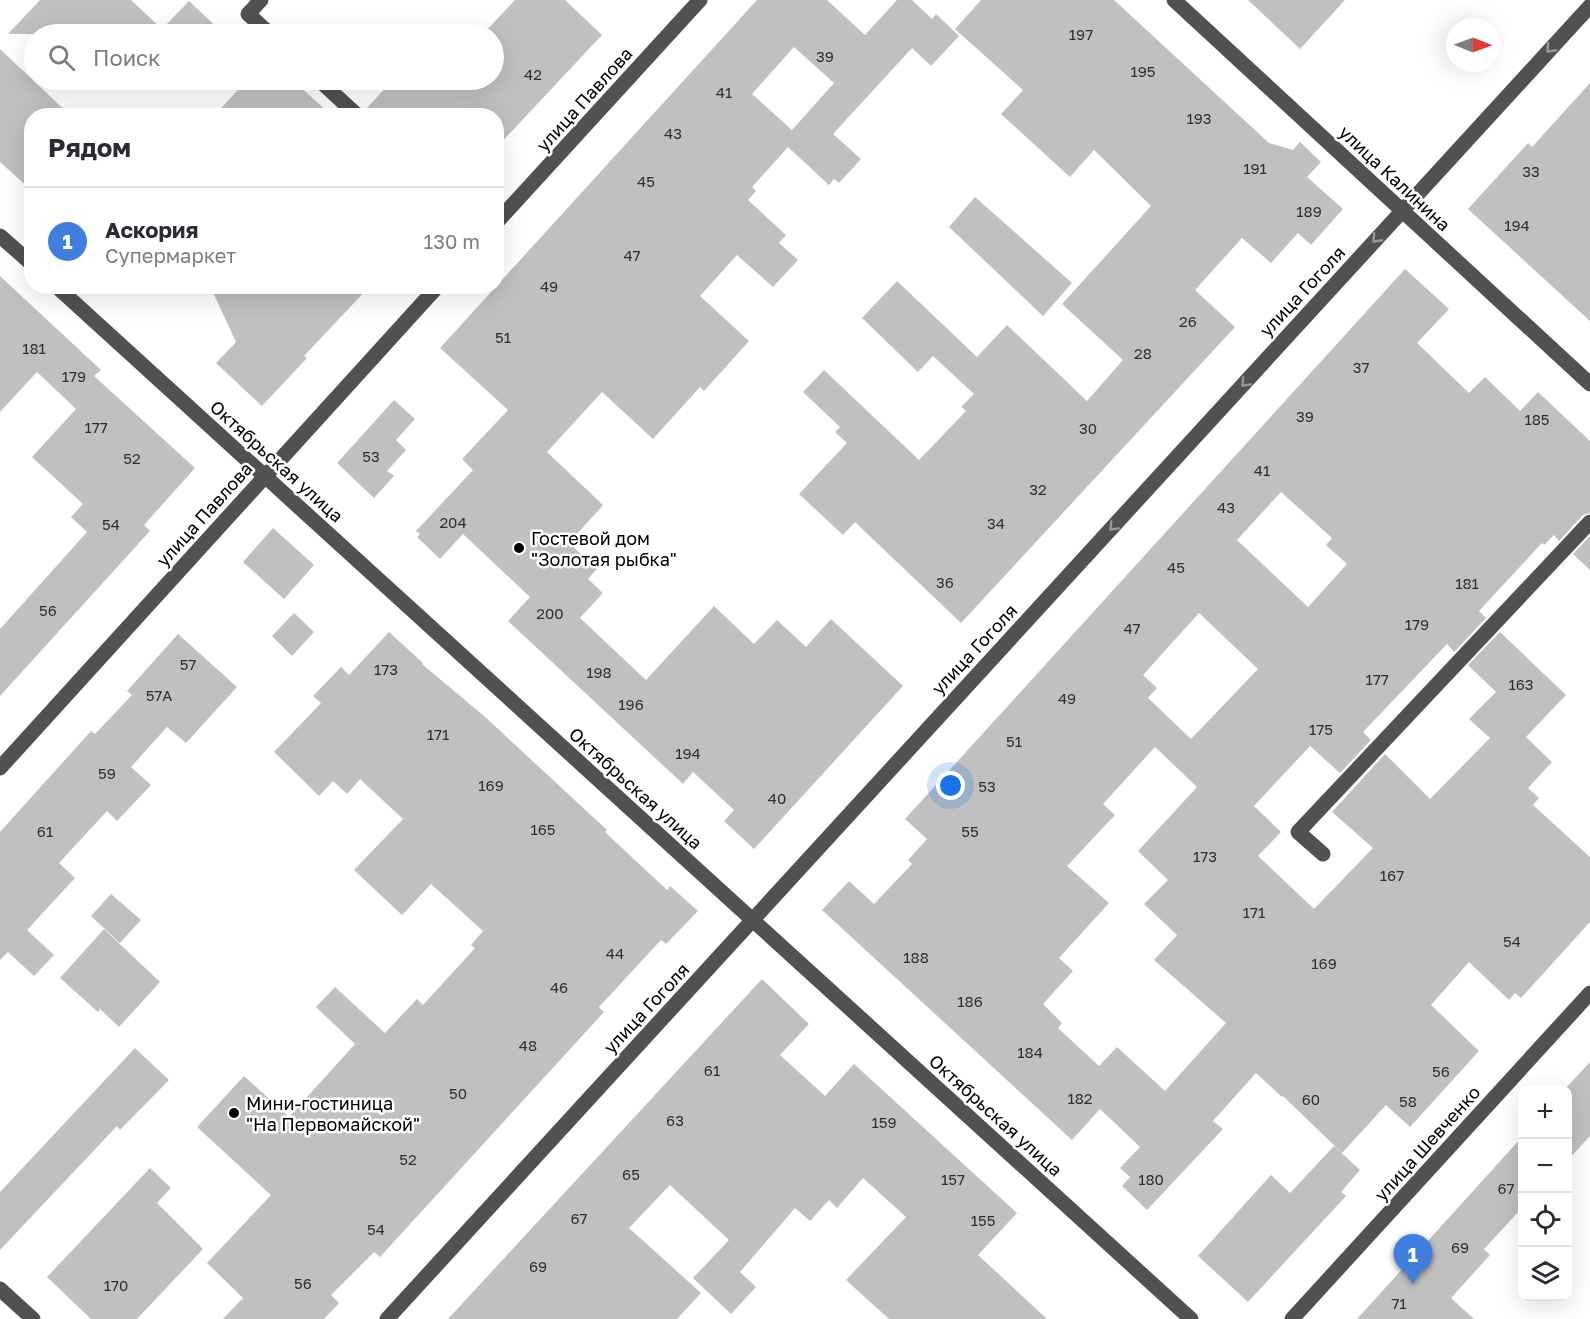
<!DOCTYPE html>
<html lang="ru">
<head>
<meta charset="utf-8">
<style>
  :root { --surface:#fff; --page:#f7f7f7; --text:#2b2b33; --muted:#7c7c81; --line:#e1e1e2; --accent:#111827 }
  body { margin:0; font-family:"Golos Text",sans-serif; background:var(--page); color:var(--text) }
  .controls { position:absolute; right:18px; bottom:18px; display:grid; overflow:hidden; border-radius:12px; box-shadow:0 6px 24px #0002 }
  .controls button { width:54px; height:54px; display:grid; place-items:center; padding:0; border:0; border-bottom:2px solid var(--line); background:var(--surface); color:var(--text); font:30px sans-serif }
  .compass { position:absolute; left:1446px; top:18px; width:54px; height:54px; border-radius:50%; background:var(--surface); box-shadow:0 6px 24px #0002; rotate:91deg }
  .you { position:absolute; left:951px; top:786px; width:21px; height:21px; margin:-15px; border:4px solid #fff; border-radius:50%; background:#1a73e8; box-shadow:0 0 0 9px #1a73e833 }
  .badge { display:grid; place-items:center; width:39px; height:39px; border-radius:50%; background:var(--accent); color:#fff; font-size:20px; font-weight:700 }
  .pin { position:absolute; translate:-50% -50px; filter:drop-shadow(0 2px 3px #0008) }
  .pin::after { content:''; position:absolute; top:32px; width:21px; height:18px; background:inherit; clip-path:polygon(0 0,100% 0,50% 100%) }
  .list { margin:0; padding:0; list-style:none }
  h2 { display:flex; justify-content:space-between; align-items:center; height:78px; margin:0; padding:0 24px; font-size:26px }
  h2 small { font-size:20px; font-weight:400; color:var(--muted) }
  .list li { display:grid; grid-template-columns:39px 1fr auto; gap:18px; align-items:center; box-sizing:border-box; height:108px; padding:0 24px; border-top:2px solid var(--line) }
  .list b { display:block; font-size:22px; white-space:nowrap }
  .list p { margin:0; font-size:20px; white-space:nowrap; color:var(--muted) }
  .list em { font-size:20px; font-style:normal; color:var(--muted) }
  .icon { flex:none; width:33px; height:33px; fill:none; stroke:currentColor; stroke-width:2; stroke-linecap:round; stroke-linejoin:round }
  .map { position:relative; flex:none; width:1590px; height:1319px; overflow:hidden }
  .search { position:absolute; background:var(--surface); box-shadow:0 6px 24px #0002; left:24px; top:24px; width:480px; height:66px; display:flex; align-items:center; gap:15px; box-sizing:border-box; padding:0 21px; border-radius:33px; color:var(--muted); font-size:22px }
  .panel { position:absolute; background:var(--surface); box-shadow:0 6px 24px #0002; left:24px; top:108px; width:480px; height:186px; border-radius:24px }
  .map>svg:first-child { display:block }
  .building { fill:#c0c0c0; fill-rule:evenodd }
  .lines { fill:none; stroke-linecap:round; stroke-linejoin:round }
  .minor { stroke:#515151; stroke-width:15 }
  .oneway { stroke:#979797 }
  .poi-dot { fill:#000; stroke:#fff; stroke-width:2 }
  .labels { text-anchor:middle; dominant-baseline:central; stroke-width:5; stroke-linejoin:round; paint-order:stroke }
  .number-label { font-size:15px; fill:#303030 }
  .street-label { font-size:18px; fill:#000; stroke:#fff }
  .poi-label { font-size:18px; fill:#000; stroke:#fff; text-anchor:start }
</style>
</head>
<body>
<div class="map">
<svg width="1590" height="1319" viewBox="0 0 1590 1319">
  <rect width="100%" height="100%" fill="#fff"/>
  <path class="building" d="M40,0H131L162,29L189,1L224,34H8Z
    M515,0H565L602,35L496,148V116H367L365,110L393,80H494V34H483Z
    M757,0H827L865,35L897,0H912L932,19L936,14L959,36L931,66L912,48L833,134L861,159L839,183L834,179L829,185L788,147L752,187L756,191L748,200L786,235L779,243L798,260L773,287L737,255L700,296L749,341L704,391L700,387L653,439L602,392L547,452L603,505L569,543L597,569L588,579L603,593L580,618L646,680L714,606L754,644L777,620L806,647L831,619L903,686L754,849L724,821L734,810L693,772L683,784L508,621L530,597L463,534L440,559L417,537L420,534L416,531L473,470L462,459L508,410L440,348ZM794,47L834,83L792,130L752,94Z
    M981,0H1114L1269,143L1293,150L1300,142L1321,162L1307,177L1343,209L1311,245L1298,233L1271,263L1242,238L1195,290L1235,327L961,623L855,522L843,535L799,494L847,443L835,432L840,427L803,392L824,370L919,460L966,411L961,407L974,394L933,356L918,372L862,318L897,281L977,357L1007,325L1087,401L1123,360L1062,304L1151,206L1094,150L1070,177L1001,114L1023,90L955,29Z
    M1248,0H1345L1300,49Z
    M0,49L71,116H32V191L0,162Z
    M247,80H293L332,116H214Z
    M1590,83V321L1468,209L1528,143L1532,147Z
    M975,197L1072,283L1043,316L949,227Z
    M1405,269L1449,309L1417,343L1469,393L1485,377L1520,411L1538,392L1590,441V513L1583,515L1559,541L1554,535L1544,545L1542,543L1479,611L1486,618L1454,652L1447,644L1363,732L1371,740L1340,773L1310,746L1254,806L1281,832L1258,856L1314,909L1373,848L1332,812L1385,754L1430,799L1490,738L1469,719L1496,692L1468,665L1500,632L1566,695L1526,737L1552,762L1528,788L1539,798L1533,805L1590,857V922L1521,998L1515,993L1509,1000L1469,962L1431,1005L1479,1051L1410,1127L1386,1105L1342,1153L1283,1096L1282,1097L1256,1073L1213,1121L1223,1129L1147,1210L1122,1186L1130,1177L1120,1168L1140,1147L1100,1109L1072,1140L822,910L849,881L874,904L912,864L908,860L927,839L905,819ZM1281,492L1332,538L1326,545L1347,564L1308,607L1237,540ZM1199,613L1258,669L1191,739L1148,698L1157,688L1143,675ZM1155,747L1197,787L1138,851L1168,880L1144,904L1177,935L1154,960L1226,1023L1165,1091L1117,1047L1099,1066L1058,1028L1062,1023L1043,1004L1073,971L1059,958L1109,903L1067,866L1115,815L1103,804Z
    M0,276L101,370L94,376L195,468L144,525L150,531L0,696V629L87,532L71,517L83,504L32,457L76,409L37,372L0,412Z
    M210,286H370L304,356L307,358L262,406L216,363L236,342Z
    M394,400L415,419L396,440L406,450L387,471L394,476L374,498L337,463Z
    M273,528L314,565L284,599L243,562Z
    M1590,536V570L1573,554Z
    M294,613L314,632L292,656L272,636Z
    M389,632L423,663L422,664L484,716L607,830L605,832L667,890L670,886L698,911L666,944L661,940L599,1007L604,1012L380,1257L374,1252L331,1295L339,1303L324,1319H223L243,1298L207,1263L271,1195L197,1127L244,1076L289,1117L355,1044L316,1007L335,987L385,1033L417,999L423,1005L475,948L471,945L483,931L431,884L402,915L354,870L403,819L360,779L347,794L333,781L319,796L274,752L321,703L313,696L341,667L349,675Z
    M178,634L237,687L186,743L167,727L131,767L151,785L117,821L107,811L59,863L75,878L27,930L54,955L34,976L8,952L0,960V832L91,731L95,734L132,695L127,691Z
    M111,894L141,920L120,943L91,916Z
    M104,929L160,982L119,1027L100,1009L98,1012L60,978Z
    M762,979L809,1024L780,1055L825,1096L854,1064L1017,1213L978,1255L1047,1319H889L846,1280L906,1217L863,1178L837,1208L829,1200L810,1221L795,1208L740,1272L756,1287L731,1314L693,1278L729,1240L670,1185L629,1228L701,1293L677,1319H448Z
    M135,1048L169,1080L120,1130L117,1126L0,1250V1192Z
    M1590,1062V1136L1568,1160V1089H1565Z
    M1522,1137V1208L1484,1249L1490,1255L1451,1298L1474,1319H1357Z
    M1334,1146L1360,1170L1341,1192L1346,1196L1248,1302L1198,1256L1271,1175L1290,1193Z
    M150,1168L171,1188L157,1203L203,1249L137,1319H91L47,1277Z"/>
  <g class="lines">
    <path class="minor" d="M261,0L248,14L270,34
      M1174,0L1590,384
      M319,80L358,116
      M496,223L700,0
      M0,236L32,264
      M56,286L1191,1319
      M0,768L438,286
      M1323,854L1298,832L1590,522
      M0,1289L33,1319
      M387,1319L1590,6
      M1292,1319L1590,993"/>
  </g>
  <defs><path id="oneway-chevron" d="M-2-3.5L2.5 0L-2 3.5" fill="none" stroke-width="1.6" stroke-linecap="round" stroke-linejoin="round" transform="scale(1.5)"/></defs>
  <g class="oneway">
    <use href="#oneway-chevron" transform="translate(1550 49) rotate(132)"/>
    <use href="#oneway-chevron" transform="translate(1376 239) rotate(132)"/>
    <use href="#oneway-chevron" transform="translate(1245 383) rotate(133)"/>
    <use href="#oneway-chevron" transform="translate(1113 527) rotate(133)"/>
  </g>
  <g class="poi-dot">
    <circle cx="519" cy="548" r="6"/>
    <circle cx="234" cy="1113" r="6"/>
  </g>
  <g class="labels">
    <g class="number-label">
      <text x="1081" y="34">197</text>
      <text x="825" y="56">39</text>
      <text x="1143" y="71">195</text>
      <text x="533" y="74">42</text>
      <text x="724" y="92">41</text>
      <text x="1199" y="118">193</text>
      <text x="673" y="133">43</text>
      <text x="1255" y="168">191</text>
      <text x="1531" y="171">33</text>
      <text x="646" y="181">45</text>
      <text x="1309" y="211">189</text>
      <text x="1517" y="225">194</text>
      <text x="632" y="255">47</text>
      <text x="549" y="286">49</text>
      <text x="1188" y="321">26</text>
      <text x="503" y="337">51</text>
      <text x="34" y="348">181</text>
      <text x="1143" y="353">28</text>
      <text x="1361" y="367">37</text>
      <text x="74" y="376">179</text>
      <text x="1305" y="416">39</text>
      <text x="1537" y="419">185</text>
      <text x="96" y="427">177</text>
      <text x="1088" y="428">30</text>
      <text x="371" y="456">53</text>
      <text x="132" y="458">52</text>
      <text x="1262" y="470">41</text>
      <text x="1038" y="489">32</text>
      <text x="1226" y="507">43</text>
      <text x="453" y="522">204</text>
      <text x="996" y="523">34</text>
      <text x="111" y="524">54</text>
      <text x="1176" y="567">45</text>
      <text x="945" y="582">36</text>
      <text x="1467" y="583">181</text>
      <text x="48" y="610">56</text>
      <text x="550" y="613">200</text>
      <text x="1417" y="624">179</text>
      <text x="1132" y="628">47</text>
      <text x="188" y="664">57</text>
      <text x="386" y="669">173</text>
      <text x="599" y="672">198</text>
      <text x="1377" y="679">177</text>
      <text x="1521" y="684">163</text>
      <text x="159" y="695">57А</text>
      <text x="1067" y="698">49</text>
      <text x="631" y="704">196</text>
      <text x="1321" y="729">175</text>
      <text x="438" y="734">171</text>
      <text x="1014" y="741">51</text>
      <text x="688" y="753">194</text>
      <text x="107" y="773">59</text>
      <text x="491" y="785">169</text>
      <text x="987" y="786">53</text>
      <text x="777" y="798">40</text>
      <text x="543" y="829">165</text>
      <text x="45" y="831">61</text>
      <text x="970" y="831">55</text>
      <text x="1205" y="856">173</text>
      <text x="1392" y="875">167</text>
      <text x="1254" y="912">171</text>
      <text x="1512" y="941">54</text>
      <text x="615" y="953">44</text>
      <text x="916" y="957">188</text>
      <text x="1324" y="963">169</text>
      <text x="559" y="987">46</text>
      <text x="970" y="1001">186</text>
      <text x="528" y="1045">48</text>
      <text x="1030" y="1052">184</text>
      <text x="712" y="1070">61</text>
      <text x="1441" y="1071">56</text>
      <text x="458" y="1093">50</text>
      <text x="1080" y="1098">182</text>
      <text x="1311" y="1099">60</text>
      <text x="1408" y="1101">58</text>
      <text x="675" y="1120">63</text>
      <text x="884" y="1122">159</text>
      <text x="408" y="1159">52</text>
      <text x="631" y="1174">65</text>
      <text x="953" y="1179">157</text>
      <text x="1151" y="1179">180</text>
      <text x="1506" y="1188">67</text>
      <text x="579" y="1218">67</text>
      <text x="983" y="1220">155</text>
      <text x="376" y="1229">54</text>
      <text x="1460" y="1247">69</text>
      <text x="538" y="1266">69</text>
      <text x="303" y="1283">56</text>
      <text x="116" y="1285">170</text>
      <text x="1399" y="1303">71</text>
    </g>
    <g class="street-label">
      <text transform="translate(584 99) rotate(-48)">улица Павлова</text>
      <text transform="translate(1395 178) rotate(43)">улица Калинина</text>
      <text transform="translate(1302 291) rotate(-47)">улица Гоголя</text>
      <text transform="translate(277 461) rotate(42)">Октябрьская улица</text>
      <text transform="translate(204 514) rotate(-48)">улица Павлова</text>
      <text transform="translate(974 649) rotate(-47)">улица Гоголя</text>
      <text transform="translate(636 788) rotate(42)">Октябрьская улица</text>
      <text transform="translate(646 1008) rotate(-47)">улица Гоголя</text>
      <text transform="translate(996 1115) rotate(42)">Октябрьская улица</text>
      <text transform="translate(1427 1143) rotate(-48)">улица Шевченко</text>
    </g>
    <g class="poi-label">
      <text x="531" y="538">Гостевой дом<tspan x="531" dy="21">"Золотая рыбка"</tspan></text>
      <text x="246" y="1103">Мини-гостиница<tspan x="246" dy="21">"На Первомайской"</tspan></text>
    </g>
  </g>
</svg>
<div class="controls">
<button>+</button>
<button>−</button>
<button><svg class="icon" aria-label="locate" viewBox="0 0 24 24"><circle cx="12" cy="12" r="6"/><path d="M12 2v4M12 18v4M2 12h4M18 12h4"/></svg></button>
<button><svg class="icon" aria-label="layers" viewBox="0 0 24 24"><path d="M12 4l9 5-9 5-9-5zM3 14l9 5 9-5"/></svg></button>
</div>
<svg class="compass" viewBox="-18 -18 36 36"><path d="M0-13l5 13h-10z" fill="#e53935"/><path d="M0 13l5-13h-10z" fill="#7c7c81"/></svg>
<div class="you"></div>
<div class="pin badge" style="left:1413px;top:1284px;background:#3f7fe0">1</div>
<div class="search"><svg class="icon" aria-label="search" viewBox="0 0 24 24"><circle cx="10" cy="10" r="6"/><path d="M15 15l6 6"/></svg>Поиск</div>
<section class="panel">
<h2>Рядом<small></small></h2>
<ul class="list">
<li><span class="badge" style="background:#3f7fe0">1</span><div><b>Аскория</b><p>Супермаркет</p></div><em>130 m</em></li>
</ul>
</section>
</div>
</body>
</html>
